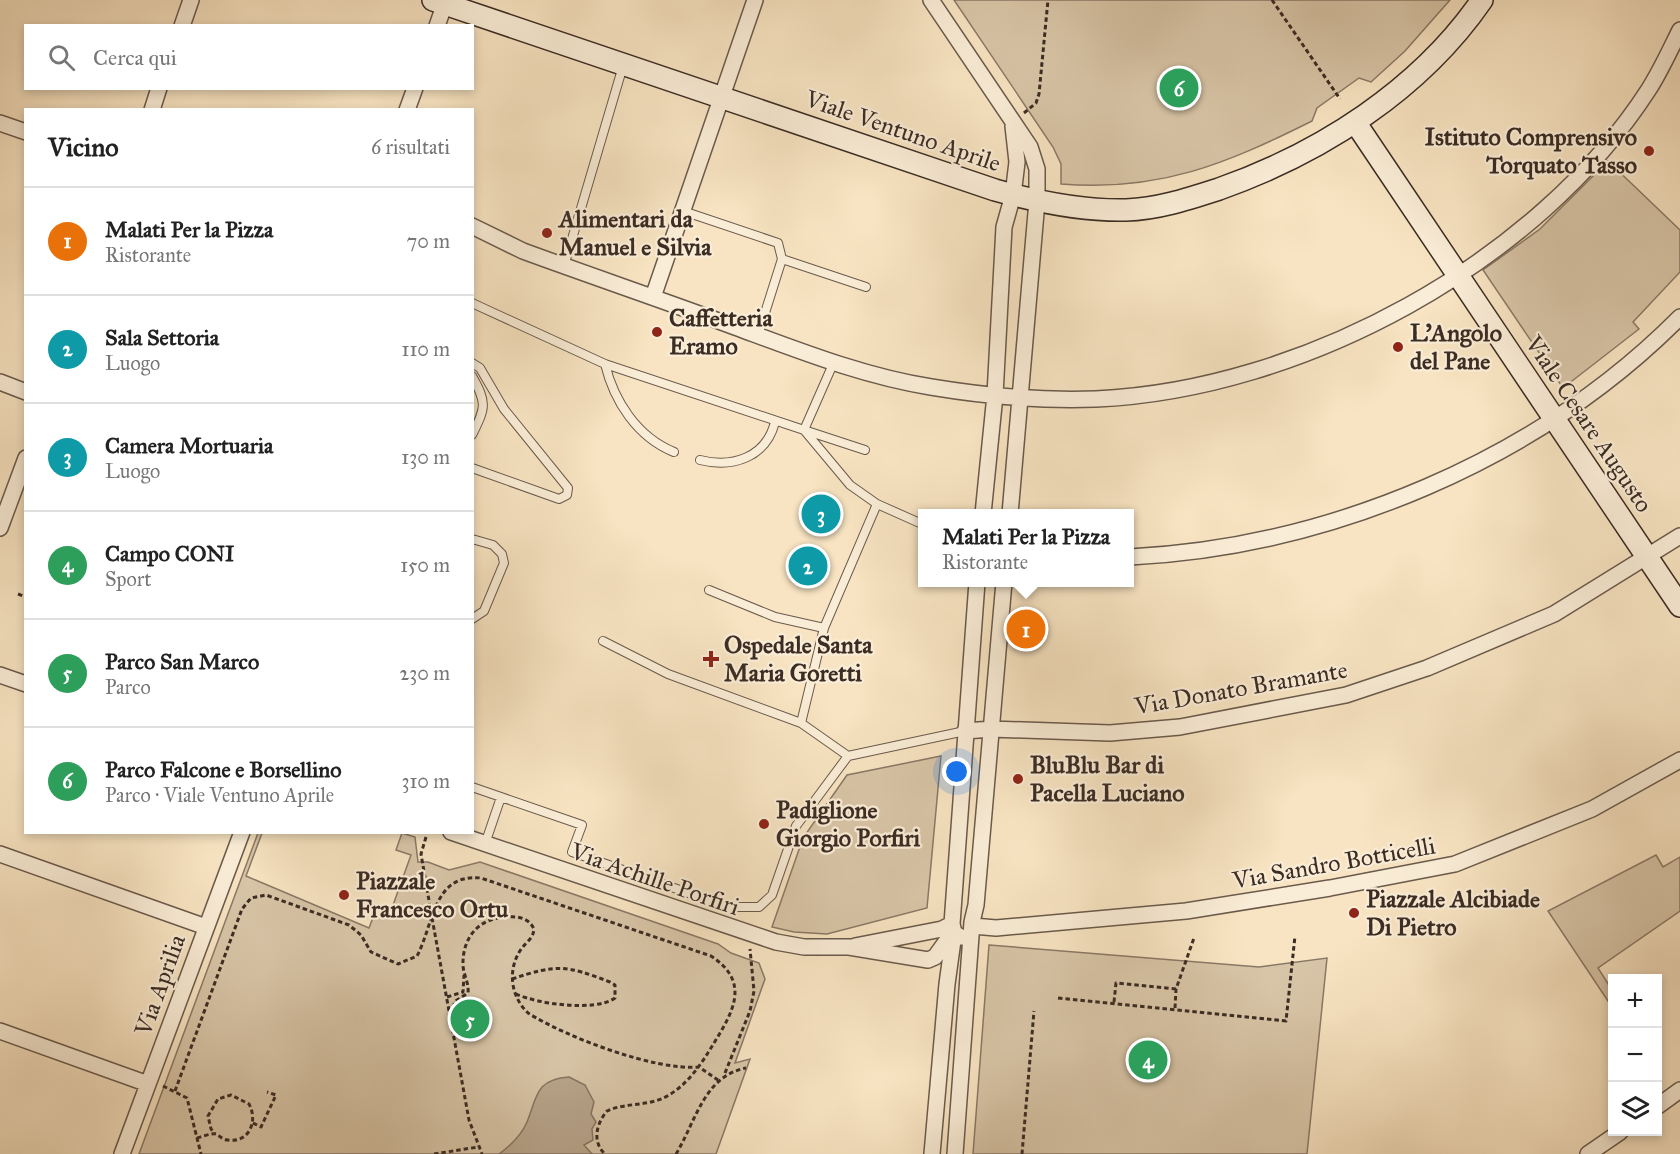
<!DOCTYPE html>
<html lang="it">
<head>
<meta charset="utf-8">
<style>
  :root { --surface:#fff; --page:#f2f2f2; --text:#222; --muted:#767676; --line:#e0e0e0; --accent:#7c3aed }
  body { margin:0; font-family:"IM FELL Great Primer",serif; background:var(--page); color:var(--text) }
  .controls { position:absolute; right:18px; bottom:18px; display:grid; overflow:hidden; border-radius:0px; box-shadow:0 3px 9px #0003 }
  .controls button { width:54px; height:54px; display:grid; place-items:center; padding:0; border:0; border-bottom:2px solid var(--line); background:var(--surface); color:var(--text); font:30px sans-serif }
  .you { position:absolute; left:957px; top:772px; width:21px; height:21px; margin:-15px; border:4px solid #fff; border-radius:50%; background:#1a73e8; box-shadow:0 0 0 9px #1a73e833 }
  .badge { display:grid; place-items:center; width:39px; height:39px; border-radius:50%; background:var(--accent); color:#fff; font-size:20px; font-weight:700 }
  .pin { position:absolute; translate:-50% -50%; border:3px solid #fff; box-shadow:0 2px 6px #0006 }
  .popup { position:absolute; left:918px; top:509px; width:216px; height:78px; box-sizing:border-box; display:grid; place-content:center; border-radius:0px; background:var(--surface); filter:drop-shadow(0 2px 4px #0005); font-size:20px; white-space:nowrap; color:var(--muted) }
  .popup b { font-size:22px; color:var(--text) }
  .popup::after { content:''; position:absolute; left:50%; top:100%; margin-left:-12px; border:12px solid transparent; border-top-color:var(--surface) }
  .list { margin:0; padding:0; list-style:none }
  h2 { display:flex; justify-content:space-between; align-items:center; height:78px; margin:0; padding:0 24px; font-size:26px }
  h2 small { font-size:20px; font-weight:400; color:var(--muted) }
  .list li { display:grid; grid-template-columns:39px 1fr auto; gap:18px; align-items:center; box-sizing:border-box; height:108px; padding:0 24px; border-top:2px solid var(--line) }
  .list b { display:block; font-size:22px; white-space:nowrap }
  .list p { margin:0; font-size:20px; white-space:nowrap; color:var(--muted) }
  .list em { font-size:20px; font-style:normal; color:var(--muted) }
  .icon { flex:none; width:33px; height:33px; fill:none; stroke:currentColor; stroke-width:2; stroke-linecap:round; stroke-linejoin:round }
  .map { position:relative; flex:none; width:1680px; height:1154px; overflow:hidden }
  .search { position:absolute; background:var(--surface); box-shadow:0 3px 9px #0003; left:24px; top:24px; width:450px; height:66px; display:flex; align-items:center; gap:15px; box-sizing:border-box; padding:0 21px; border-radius:0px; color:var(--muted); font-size:22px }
  .panel { position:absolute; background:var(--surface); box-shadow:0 3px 9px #0003; left:24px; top:108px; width:450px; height:726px; border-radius:0px }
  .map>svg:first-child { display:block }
  .green { fill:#d8c5a7; stroke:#8a7866; stroke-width:1.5 }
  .water { fill:#b8a58c; stroke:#867562; stroke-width:1.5 }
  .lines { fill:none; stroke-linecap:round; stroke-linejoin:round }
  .lane-casing { stroke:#6a5a4c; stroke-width:10 }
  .street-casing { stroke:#6a5a4c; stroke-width:18 }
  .secondary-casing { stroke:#3b2c24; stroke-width:24 }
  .path { stroke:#3b2c24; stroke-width:3; stroke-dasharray:4.5 3; stroke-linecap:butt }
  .lane { stroke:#faedd7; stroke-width:8 }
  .street { stroke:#faedd7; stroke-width:15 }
  .secondary { stroke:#faedd7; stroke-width:21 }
  .poi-dot { fill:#8f2418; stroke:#faedd7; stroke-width:2 }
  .labels { text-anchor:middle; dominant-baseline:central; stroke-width:4.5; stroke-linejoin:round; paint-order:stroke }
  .street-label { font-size:24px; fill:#3b2c24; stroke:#faedd7 }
  .poi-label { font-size:24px; font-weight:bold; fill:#3b2c24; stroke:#faedd7; text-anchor:start }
</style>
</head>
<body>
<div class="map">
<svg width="1680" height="1154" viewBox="0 0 1680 1154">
  <rect width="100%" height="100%" fill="#f8e4c2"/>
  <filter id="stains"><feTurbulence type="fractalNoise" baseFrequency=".00333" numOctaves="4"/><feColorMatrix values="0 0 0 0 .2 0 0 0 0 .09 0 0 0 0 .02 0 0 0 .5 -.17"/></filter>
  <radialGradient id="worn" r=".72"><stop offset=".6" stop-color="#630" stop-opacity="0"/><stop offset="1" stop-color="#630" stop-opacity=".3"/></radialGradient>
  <path class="green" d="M954,0H1450L1405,51L1371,82L1359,78L1317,108L1312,121C1226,164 1159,192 1061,184V164L1053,147Z
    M1608,161L1680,230V272L1633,322L1639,329L1563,388L1483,270L1540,229Z
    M941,756L927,908L827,934L794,932L772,927L803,838L847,775Z
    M258,833H262L246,876L369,928L374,915L388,919L411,855L396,850L402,833L415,837L418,862H428L449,870L480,862L718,944L731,953L759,963L765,979L735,1063L750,1059L716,1154H139Z
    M1656,855L1663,867L1680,857V911L1598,968L1612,990V1007L1548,911Z
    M989,945L1259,967L1327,958L1307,1154H973Z"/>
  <path class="water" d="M569,1077L585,1085L594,1102L591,1114L596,1122L592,1129L593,1140L584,1145L592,1154H499C510,1146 521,1136 527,1122C537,1098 535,1079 569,1077Z"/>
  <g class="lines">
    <g class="lane-casing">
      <path id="lane" d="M683,211L778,243L782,259L866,287
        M564,266L623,66
        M472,303L605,364L804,430L850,485L877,504L922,524
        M758,335L782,259
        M472,363L480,368L504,409L568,488L567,495L559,499L472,468
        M605,364C614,401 637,437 674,452
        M833,364L804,430L865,450
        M472,376C487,403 486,407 472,435
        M700,460C732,468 766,458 775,422
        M472,539L493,545L502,554L504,563L484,611L472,619
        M709,590L775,617L824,628
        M603,641L668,674L801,723
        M848,756L801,723L824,628L877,504
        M472,787L501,797
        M485,844L501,797L582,825L572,852L728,907H759L772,895L796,826L848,756L965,731"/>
    </g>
    <g class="street-casing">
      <path id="street" d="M931,0L1030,147L1037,169V201L1010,514
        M182,26L191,0
        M437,26L446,0
        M152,110L159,88
        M407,110L415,88
        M0,123L26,132
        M472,226L523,251C594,277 665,301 735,327C800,351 863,376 931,387C985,396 1042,401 1096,399C1302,390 1537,263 1649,89C1661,70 1670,50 1680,30
        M653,297L755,0
        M0,382L26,392
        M983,514L995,395L1004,227L1013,195L1017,162L1013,126
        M0,528L26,458
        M1130,557C1330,547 1538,460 1680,317
        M0,675L26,684
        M965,731L992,729L1110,733L1180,727L1346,695L1427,668L1554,614L1680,536
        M451,832L776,942L804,947H849L928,960L935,957L953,932
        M0,854L206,927
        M973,926L996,928L1186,911L1330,888L1455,864L1592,809L1680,760
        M961,937L954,933L952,924L977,582
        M855,946L942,929L952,924
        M0,1031L148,1084
        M1658,1106L1680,1090
        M122,1154L242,832
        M932,1154L947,984L954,933
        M955,1154L972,922L976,905L1004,582
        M1588,1154L1620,1132"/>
    </g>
    <g class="secondary-casing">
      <path id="secondary" d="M433,0L995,190C1038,202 1081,211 1126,210C1158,209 1188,199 1219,189C1321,153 1420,90 1482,0
        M1355,122L1680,606"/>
    </g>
    <path class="path" d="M1272,0L1340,99
      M1024,113L1036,103L1039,94L1048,0
      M18,594L26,597
      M426,837L421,854L432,918L469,1120L482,1154
      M512,979C557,964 566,965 610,982L615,985V998C595,1012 538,1004 516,994
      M447,997L463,992L464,975
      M1058,998L1286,1021L1295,936
      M1114,1002L1116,983L1176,989
      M1175,1008L1176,989L1194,938
      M453,1028L457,1024L454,1002L468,993C469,983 464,976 463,966C462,938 478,918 507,917C518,916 529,918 534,929C533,939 527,941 522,948C507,968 510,996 528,1013C566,1037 655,1071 699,1067L718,1080
      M725,1073L750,1011L754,991L750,949
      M163,1086L187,1098L201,1154
      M175,1091L242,909L251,898L266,895L349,925L361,935L371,952L398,964L417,956C434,924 433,873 481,878L711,956C751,982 733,1012 714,1043C702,1063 689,1083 669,1095C650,1107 626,1102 607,1111C596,1124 592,1142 605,1154
      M253,1123L261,1127L276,1095L267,1092
      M197,1138C201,1137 211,1133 216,1134C220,1136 223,1140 228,1140C250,1143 258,1120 249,1104L231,1095L218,1099L208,1116L211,1129L215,1134
      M434,1154L478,1147
      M676,1154C696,1121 704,1076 746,1068
      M1022,1154L1034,1011"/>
    <use href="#lane" class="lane"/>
    <use href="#street" class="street"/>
    <use href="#secondary" class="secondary"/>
  </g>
  <g class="poi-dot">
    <circle cx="1649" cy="151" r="6"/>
    <circle cx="547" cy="233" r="6"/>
    <circle cx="657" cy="332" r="6"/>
    <circle cx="1398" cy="347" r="6"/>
    <path d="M708 650h6v6h6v6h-6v6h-6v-6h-6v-6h6z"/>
    <circle cx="1018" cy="779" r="6"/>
    <circle cx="764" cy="824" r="6"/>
    <circle cx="344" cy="895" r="6"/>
    <circle cx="1354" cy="913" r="6"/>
  </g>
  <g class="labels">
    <g class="street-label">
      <text transform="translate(903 131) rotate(19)">Viale Ventuno Aprile</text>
      <text transform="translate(1589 424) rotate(56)">Viale Cesare Augusto</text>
      <text transform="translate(1241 688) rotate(-10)">Via Donato Bramante</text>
      <text transform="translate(1334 863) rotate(-10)">Via Sandro Botticelli</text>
      <text transform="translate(655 879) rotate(19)">Via Achille Porfiri</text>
      <text transform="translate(160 985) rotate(-70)">Via Aprilia</text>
    </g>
    <g class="poi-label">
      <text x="1637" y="137" text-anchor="end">Istituto Comprensivo<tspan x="1637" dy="28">Torquato Tasso</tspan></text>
      <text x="559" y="219">Alimentari da<tspan x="559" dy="28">Manuel e Silvia</tspan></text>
      <text x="669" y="318">Caffetteria<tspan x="669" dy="28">Eramo</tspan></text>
      <text x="1410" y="333">L'Angolo<tspan x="1410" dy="28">del Pane</tspan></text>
      <text x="724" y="645">Ospedale Santa<tspan x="724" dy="28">Maria Goretti</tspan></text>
      <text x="1030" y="765">BluBlu Bar di<tspan x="1030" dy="28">Pacella Luciano</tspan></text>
      <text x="776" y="810">Padiglione<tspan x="776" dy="28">Giorgio Porfiri</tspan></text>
      <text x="356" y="881">Piazzale<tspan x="356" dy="28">Francesco Ortu</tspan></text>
      <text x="1366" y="899">Piazzale Alcibiade<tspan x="1366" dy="28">Di Pietro</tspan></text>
    </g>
  </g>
  <rect width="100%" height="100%" filter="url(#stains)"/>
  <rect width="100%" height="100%" fill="url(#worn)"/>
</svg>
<div class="controls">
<button>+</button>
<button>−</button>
<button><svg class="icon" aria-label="layers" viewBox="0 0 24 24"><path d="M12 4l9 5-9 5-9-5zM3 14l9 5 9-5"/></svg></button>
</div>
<div class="you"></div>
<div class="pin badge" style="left:1026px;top:629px;background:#e8710a">1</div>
<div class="popup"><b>Malati Per la Pizza</b>Ristorante</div>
<div class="pin badge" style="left:808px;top:566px;background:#0f9aa8">2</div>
<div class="pin badge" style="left:821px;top:514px;background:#0f9aa8">3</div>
<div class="pin badge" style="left:1148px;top:1060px;background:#2e9e5b">4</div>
<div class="pin badge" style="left:470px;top:1019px;background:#2e9e5b">5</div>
<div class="pin badge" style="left:1179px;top:88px;background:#2e9e5b">6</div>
<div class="search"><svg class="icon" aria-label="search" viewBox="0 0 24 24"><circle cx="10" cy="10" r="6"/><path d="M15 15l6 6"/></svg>Cerca qui</div>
<section class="panel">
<h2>Vicino<small>6 risultati</small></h2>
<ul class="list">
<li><span class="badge" style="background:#e8710a">1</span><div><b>Malati Per la Pizza</b><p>Ristorante</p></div><em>70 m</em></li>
<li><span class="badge" style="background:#0f9aa8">2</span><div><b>Sala Settoria</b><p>Luogo</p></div><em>110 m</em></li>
<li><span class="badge" style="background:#0f9aa8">3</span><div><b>Camera Mortuaria</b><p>Luogo</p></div><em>130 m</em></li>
<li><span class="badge" style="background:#2e9e5b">4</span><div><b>Campo CONI</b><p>Sport</p></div><em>150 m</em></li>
<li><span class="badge" style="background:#2e9e5b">5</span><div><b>Parco San Marco</b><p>Parco</p></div><em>230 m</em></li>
<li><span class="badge" style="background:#2e9e5b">6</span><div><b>Parco Falcone e Borsellino</b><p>Parco · Viale Ventuno Aprile</p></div><em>310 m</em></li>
</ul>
</section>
</div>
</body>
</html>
